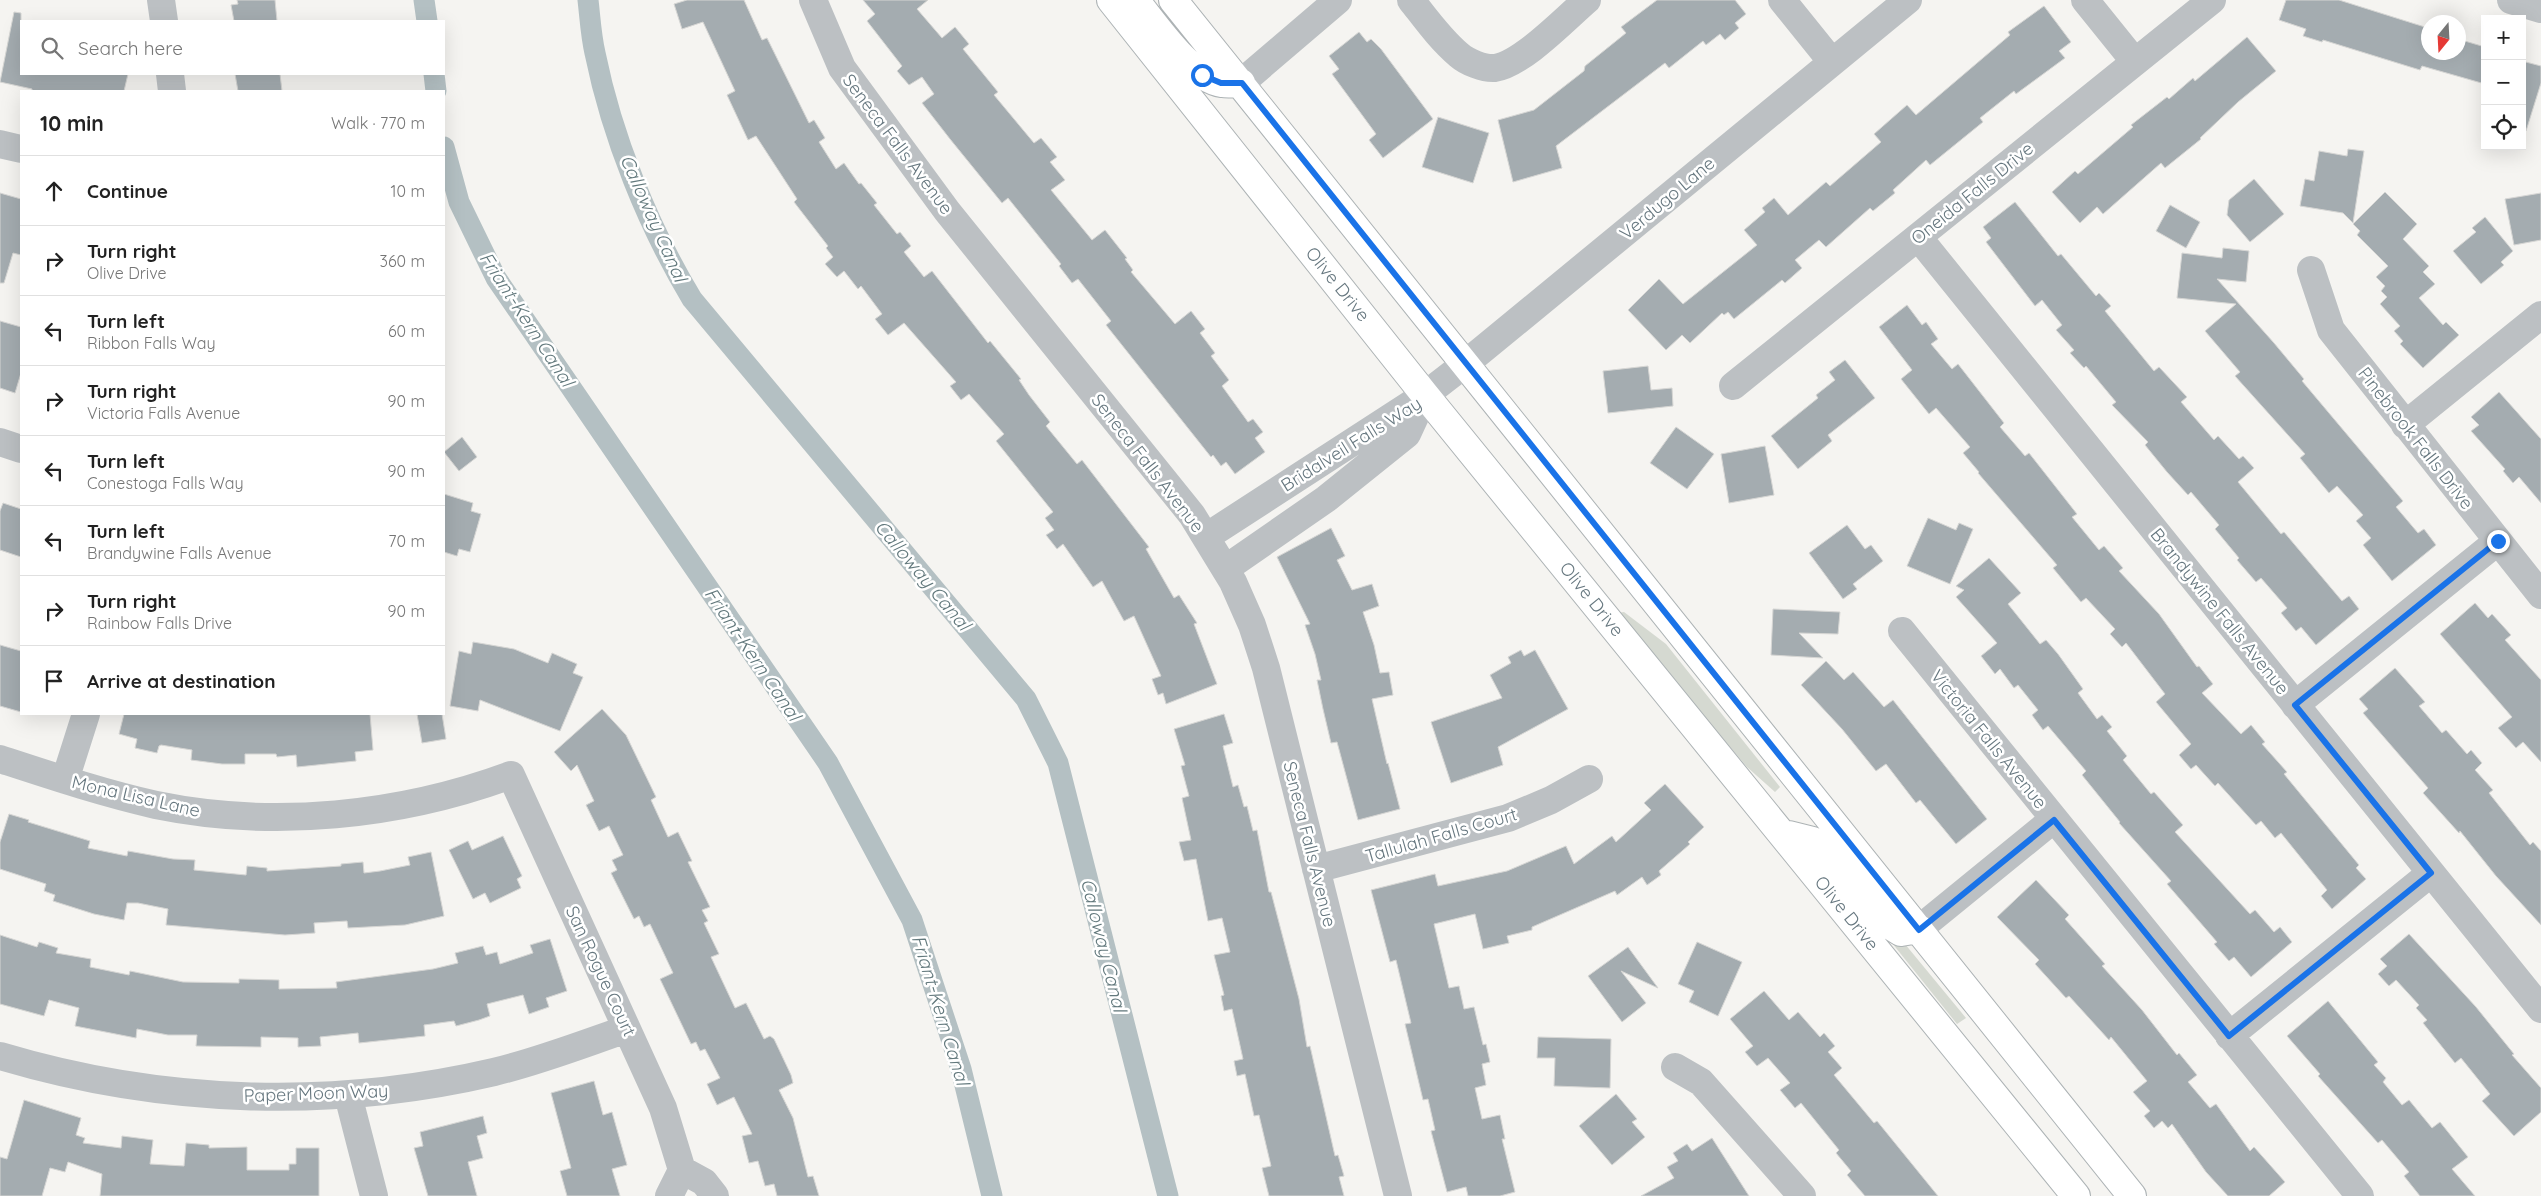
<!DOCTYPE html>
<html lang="en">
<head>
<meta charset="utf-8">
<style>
  :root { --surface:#fff; --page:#f6f6f6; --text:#222; --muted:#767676; --line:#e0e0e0 }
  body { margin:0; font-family:Quicksand,sans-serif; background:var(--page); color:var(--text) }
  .controls { position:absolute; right:15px; top:15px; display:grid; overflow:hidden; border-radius:0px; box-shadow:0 5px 20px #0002 }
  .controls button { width:45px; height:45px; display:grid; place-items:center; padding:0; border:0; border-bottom:1px solid var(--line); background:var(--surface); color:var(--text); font:25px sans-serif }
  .compass { position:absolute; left:2421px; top:15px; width:45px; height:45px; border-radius:50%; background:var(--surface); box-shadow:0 5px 20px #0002; rotate:198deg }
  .stop { position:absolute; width:15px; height:15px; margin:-11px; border:4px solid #1a73e8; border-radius:50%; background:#fff }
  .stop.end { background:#1a73e8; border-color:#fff; box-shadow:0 1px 5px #0008 }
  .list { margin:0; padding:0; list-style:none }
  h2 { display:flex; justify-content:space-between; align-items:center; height:65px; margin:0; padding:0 20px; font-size:21px }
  h2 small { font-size:16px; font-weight:400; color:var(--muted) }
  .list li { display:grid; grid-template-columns:32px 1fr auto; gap:15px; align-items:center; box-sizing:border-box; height:70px; padding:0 20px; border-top:1px solid var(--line) }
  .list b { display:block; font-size:19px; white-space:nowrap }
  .list p { margin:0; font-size:16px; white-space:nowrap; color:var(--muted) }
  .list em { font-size:16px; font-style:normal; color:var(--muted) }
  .icon { flex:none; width:28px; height:28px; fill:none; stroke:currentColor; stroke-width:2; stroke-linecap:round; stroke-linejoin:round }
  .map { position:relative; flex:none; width:2541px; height:1196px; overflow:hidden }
  .search { position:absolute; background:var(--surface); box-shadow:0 5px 20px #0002; left:20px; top:20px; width:425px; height:55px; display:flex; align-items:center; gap:12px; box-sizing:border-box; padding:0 18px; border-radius:0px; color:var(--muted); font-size:19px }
  .panel { position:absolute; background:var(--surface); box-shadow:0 5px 20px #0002; left:20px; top:90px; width:425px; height:625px; border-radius:0px }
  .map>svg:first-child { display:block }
  .green { fill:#d5d9d1 }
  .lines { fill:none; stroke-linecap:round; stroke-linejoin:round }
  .canal { stroke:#b4c0c3; stroke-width:21 }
  .building { fill:#a4acb0; stroke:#d6d6d4 }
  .major-casing { stroke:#adb3b5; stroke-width:30 }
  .minor { stroke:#bcc0c3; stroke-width:28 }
  .major { stroke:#fff; stroke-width:28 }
  .route { stroke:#1a73e8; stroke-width:6 }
  .labels { text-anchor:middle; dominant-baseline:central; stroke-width:5; stroke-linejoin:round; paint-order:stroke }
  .street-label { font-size:18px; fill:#66777f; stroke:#fff }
  .water-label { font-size:19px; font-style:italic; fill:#62787c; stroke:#fff }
</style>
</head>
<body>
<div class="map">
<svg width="2541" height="1196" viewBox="0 0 2541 1196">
  <rect width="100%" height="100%" fill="#f5f4f1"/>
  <path class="green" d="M1624,612L1666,644L1780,787L1775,792L1747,767L1617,613Z
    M1900,938L1966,1018L1957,1024L1892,943Z"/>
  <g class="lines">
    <path class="canal" d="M424,0L427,21
      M588,0C590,17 591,36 595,53C612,137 648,226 692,299L1026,699L1058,763L1168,1196
      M434,74L436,91
      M444,147L459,202L496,278L828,763L912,920L961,1069L992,1196"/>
  </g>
  <path class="building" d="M237,0H275L277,21H234L231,5L238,4Z
    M687,0H744L762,40L767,38L809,123L814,120L825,138L819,142L836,169L844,163L859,184L861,183L877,203L874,205L897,234L900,232L911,246L904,252L924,277L932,271L988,343L990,341L1021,379L1019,380L1029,395L1050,422L1046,426L1077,464L1082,460L1149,547L1146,549L1174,598L1179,595L1197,623L1194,624L1217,684L1166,704L1163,693L1158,695L1152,679L1161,676L1134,616L1124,621L1102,581L1093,587L1063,544L1057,549L1046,535L1054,530L1045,518L1053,512L996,441L1004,434L969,394L961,400L950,386L956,382L904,323L888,335L875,319L882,314L861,286L858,289L844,271L837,277L825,264L833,257L826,248L828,246L794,202L797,199L756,136L748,140L727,95L735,91L703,22L682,29L674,4Z
    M863,0H928L917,9L942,38L955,27L969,44L963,49L998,92L994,95L1034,143L1041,138L1057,157L1050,162L1065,180L1051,190L1092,240L1105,230L1127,258L1125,259L1133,270L1131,272L1175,324L1191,311L1205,329L1200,333L1215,353L1211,356L1229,380L1222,386L1248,422L1253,419L1263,432L1255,438L1265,452L1235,474L1226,462L1221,466L1213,455L1211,457L1106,325L1111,321L1078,279L1072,283L1059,266L1061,264L1008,198L1002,203L950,139L922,103L934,94L922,77L909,85L897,71L902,66L867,21L875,14Z
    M1657,0H1735L1746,14L1735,23L1739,28L1725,40L1720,34L1706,45L1703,41L1669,68L1665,63L1556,146L1562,168L1513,182L1498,120L1534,110L1584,71L1585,66L1626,33L1621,27Z
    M2286,0H2339L2428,28V52H2458V39L2485,47V84L2422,66L2420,70L2323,40L2322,42L2303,36L2306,29L2279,20Z
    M2044,6L2071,42L2059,51L2065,58L2016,94L2014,91L1980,118L1983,122L1930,165L1926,160L1893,190L1895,193L1873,211L1870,208L1826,247L1819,240L1795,260L1802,268L1785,283L1782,280L1734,319L1728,312L1724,315L1722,313L1690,343L1682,335L1666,350L1628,310L1659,279L1683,304L1757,245L1744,230L1765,212L1762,208L1774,198L1788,215L1826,182L1830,186L1881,142L1874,134L1907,105L1916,115L2010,35L2008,32Z
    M14,12L21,13V74H128L124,91H32V89L0,82Z
    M1359,32L1367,42L1371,39L1381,49L1433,119L1383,158L1369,140L1376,134L1332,74L1339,69L1329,56Z
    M2247,37L2276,71L2238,102L2200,138L2201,139L2165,168L2161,163L2103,214L2097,207L2080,223L2052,192L2075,171L2078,174L2133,127L2131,125L2167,97L2169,99L2193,78L2195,81Z
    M2522,61L2541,66V83L2526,131H2522Z
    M235,74H280L282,91H238Z
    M1438,117L1489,133L1473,183L1422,167Z
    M2348,149L2364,151L2353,223L2343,213L2300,206L2305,179L2314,181L2319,151L2347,156Z
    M2254,179L2284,214L2250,242L2227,215L2229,200Z
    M2385,192L2417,224L2403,239L2429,266L2423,272L2435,284L2419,298L2443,325L2446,322L2459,335L2423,368L2400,344L2403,341L2394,331L2400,326L2380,304L2387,297L2381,291L2385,286L2376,277L2388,266L2357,235L2360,231L2353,224Z
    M0,193L21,199V255L13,253L4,283H0Z
    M2541,193V240L2514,245L2505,199Z
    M2015,202L2058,256L2061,254L2096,296L2099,293L2111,306L2105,311L2154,371L2159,367L2187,397L2181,402L2214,440L2218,436L2239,459L2243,456L2254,468L2238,482L2281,534L2284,532L2342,601L2349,596L2359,609L2316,645L2301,627L2296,631L2281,613L2287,608L2261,578L2256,582L2237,560L2239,558L2215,529L2219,525L2191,492L2188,495L2167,472L2145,445L2148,442L2112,405L2116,402L2086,366L2084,368L2070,353L2074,350L2056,330L2062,325L2042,300L2035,306L1986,242L1991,238L1983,227Z
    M2170,205L2200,222L2186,248L2156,231Z
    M2485,217L2513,251L2501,262L2504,265L2481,284L2453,251L2476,232L2472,228Z
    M2223,248L2249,251L2246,282L2217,279L2274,343L2304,379L2302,381L2403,501L2396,507L2418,533L2424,529L2436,545L2392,581L2363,545L2371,538L2356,521L2363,515L2337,486L2329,493L2300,458L2305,454L2235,376L2240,372L2205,331L2236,304L2177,298L2182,253L2222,258Z
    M1907,305L1922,325L1926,322L1938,339L1931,344L1952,369L1958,364L2004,423L2000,427L2025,456L2029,453L2077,514L2072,517L2099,550L2104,546L2123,568L2119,571L2159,614L2197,667L2199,666L2213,684L2202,693L2241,734L2251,725L2265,742L2262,744L2287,772L2284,774L2359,865L2356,868L2366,879L2332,909L2321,896L2327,890L2281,833L2275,838L2261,821L2256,825L2218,783L2215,786L2196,765L2191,769L2179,755L2191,744L2156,702L2165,694L2126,643L2122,647L2110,634L2115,629L2086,598L2081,602L2053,568L2057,565L1978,473L1979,472L1963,453L1970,447L1936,408L1929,414L1901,379L1912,370L1879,327Z
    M0,321L21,327V373L15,393L0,388Z
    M1845,360L1875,398L1828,435L1832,441L1798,469L1771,436L1818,398L1816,395L1835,380L1829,372Z
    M1648,366L1651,390L1672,388L1673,406L1608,413L1603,371Z
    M2499,392L2541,439V503L2519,477L2513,483L2503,471L2505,469L2471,431L2479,425L2471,417Z
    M1676,427L1714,454L1687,489L1650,463Z
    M462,437L477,457L459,471L444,452Z
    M1765,446L1774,495L1729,503L1721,454Z
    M444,494L473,503L471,511L481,514L470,552L459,549L457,556L444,552Z
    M3,503L21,509V557L0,550V511Z
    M1928,518L1956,530L1959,523L1973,529L1950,584L1907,566Z
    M1847,525L1865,549L1871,545L1883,561L1853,584L1857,589L1843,599L1809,553Z
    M1331,528L1345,556L1337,560L1352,590L1372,584L1379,606L1363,612L1374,645L1380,673L1389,672L1393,695L1372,699L1387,764L1388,763L1400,809L1358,820L1337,742L1331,743L1323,709L1317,680H1321L1315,654L1305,625L1310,624L1277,557Z
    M1989,558L2021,593L2008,604L2040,644L2046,640L2058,654L2083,689L2078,693L2097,719L2102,715L2112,727L2107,731L2127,756L2123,760L2151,794L2154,792L2183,825L2175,832L2250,914L2255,910L2274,932L2280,927L2292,942L2251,977L2234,957L2229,961L2214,944L2217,942L2167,884L2171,881L2119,823L2120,822L2082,775L2086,771L2048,726L2043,730L2032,715L2038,710L2018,685L2014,688L2000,669L1995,674L1981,656L1997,643L1956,597L1964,590L1956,586Z
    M2475,603L2488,618L2492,614L2511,635L2505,640L2541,680V762L2523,742L2516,748L2498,728L2512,717L2440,634Z
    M1773,609L1840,612L1838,634L1799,633L1823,658L1771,655Z
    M473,642L514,649L548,663L552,653L577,664L573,673L583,677L560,731L480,700L478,711L450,706L459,651L471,654Z
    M0,645L21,651V712L0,706Z
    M1521,650L1524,656L1535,650L1568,709L1498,747L1503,765L1451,783L1431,722L1502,698L1490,675L1511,663L1508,657Z
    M1826,661L1844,680L1853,672L1884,707L1893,700L1987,819L1956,844L1920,800L1916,803L1886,764L1876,771L1842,729L1801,685Z
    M2395,668L2425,702L2419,706L2442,733L2446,730L2467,754L2471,750L2482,763L2475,770L2493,790L2489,793L2530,845L2533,842L2541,851V925L2496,876L2460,831L2459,833L2423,793L2428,788L2363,713L2368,709L2359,699Z
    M602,709L626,735L656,797L651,800L668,837L678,832L692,861L688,862L710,907L702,910L708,921L704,923L719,954L711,957L735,1008L746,1003L764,1039L770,1036L774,1039L791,1075L793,1083L779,1090L793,1118L808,1177L813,1176L819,1196H777L774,1184L765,1186L758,1161L749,1163L742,1136L752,1134L734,1097L717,1105L707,1084L720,1078L705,1049L700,1051L696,1042L691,1044L660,979L673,973L650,924L644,927L639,916L634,919L611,873L617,870L612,860L623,855L609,826L599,831L586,805L594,801L577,765L571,771L554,752Z
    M124,714H370L373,750L355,752L356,761L297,767L296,755L277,757L276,754H245V764H222L191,760L192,750L161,745L159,746L157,753L135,748L137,739L119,734Z
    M417,714H442L446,739L422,743Z
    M1224,714L1233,743L1223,746L1233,787L1238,785L1244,807L1247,806L1253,831L1257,830L1269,892H1271L1299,999L1307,1047L1310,1046L1335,1156L1338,1155L1344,1176L1339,1177L1344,1196H1269L1262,1168L1271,1166L1259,1115L1254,1116L1245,1074L1237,1076L1234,1061L1243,1059L1232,1009L1224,1011L1221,996L1224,995L1214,955L1230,952L1222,918L1208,921L1196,859L1184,861L1179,842L1191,840L1182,798L1189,796L1181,766L1185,765L1174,729Z
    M1665,784L1704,827L1688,842L1690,844L1659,871L1661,875L1647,885L1642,877L1617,895L1615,891L1532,927V930L1507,936L1509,943L1483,949L1475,914L1434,924L1449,988L1459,986L1464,1009L1474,1007L1483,1045L1486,1044L1490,1062L1482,1064L1486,1085L1475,1088L1482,1119L1500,1115L1505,1139H1502L1515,1192L1500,1196H1468L1466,1187L1447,1192L1431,1131L1435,1130L1428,1099L1423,1100L1405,1024L1411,1023L1396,960L1390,962L1371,890L1435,874L1438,886L1507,871L1566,846L1574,864L1612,836L1616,842L1651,810L1644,803Z
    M9,814L29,820L28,822L90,841L88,848L127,856L128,851L173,859L195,860L194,870L246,875L247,866L267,868V871L341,866V864L363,862L364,873L380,871L410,865L408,857L431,852L444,916L405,925L348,928L347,921L314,923L315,933L285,935L166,925L168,909L138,903H127L124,920L94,914L53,901L55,895L44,891L46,884L0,869V842Z
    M503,836L522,876L517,879L521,888L490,903L485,893L473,899L449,850L468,841L472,850Z
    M2036,880L2069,915L2065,919L2105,964L2102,966L2142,1010L2177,1055L2179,1053L2197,1075L2188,1082L2210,1108L2216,1104L2250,1151L2254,1147L2285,1182L2269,1196H2228L2206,1172L2172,1124L2168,1128L2162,1121L2154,1128L2144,1116L2150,1111L2133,1092L2147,1081L2111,1037L2109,1040L2069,996L2066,998L2035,964L2039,960L1997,917Z
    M2409,934L2476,1007L2514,1054L2512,1055L2541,1088V1112L2514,1136L2482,1101L2490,1094L2461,1058L2455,1063L2423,1023L2427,1020L2416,1008L2419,1005L2396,980L2389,986L2378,974L2387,966L2380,959Z
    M0,935L37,947L39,942L58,948L56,953L91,959L90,967L129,975L130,971L183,982L239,983V979L279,980V989L337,988L336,982L433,969L458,963L455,953L483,946L486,955L497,952L500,964L533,953L530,945L550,939L567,991L546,998L549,1007L529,1014L523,995L487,1004L490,1016L479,1020L456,1026L454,1021L424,1025L425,1036L359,1043L358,1033L320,1037L321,1046L298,1047V1038L261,1037V1047L196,1046L197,1035H168L137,1029L136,1038L75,1026L79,1008L49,1000L44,1016L0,1004Z
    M1697,942L1742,962L1718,1016L1689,1002L1694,991L1678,984Z
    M1628,947L1658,988L1621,971L1646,1003L1622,1022L1588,976Z
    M1764,991L1789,1020L1798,1012L1820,1037L1824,1033L1835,1046L1828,1052L1842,1068L1834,1075L1874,1123L1877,1121L1938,1196H1865L1847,1175L1851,1171L1836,1153L1839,1150L1801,1103L1795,1108L1780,1090L1790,1083L1768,1058L1757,1066L1745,1052L1753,1046L1730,1019Z
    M2328,1001L2378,1062L2374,1065L2386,1078L2383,1082L2402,1105L2409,1100L2432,1128L2440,1122L2468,1157L2452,1169L2475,1196H2420L2404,1176L2409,1172L2382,1140L2378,1143L2318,1076L2320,1074L2287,1036Z
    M1538,1037L1611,1039L1610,1088L1554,1086L1555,1058H1537Z
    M594,1081L603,1115L612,1112L627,1165L612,1169L620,1196H567L560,1171L571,1168L551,1093Z
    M1616,1094L1637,1119L1632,1122L1645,1137L1612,1165L1579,1126Z
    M24,1100L81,1118L76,1135L85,1138L83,1143L121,1148L122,1136L153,1140L150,1164L184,1166L186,1143L209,1145V1148L247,1147V1170H289V1164H296V1148H319V1196H100L102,1174L68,1162L65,1172L50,1168L42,1196H0V1157L7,1159Z
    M483,1116L487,1133L477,1136L483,1158L468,1162L477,1196H428L414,1148L423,1146L420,1132Z
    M1712,1138L1749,1196H1641L1674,1178L1667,1167L1678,1161L1673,1153L1687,1144L1692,1151Z"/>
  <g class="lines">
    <g class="major-casing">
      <path id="major" d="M1111,0L1425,395L2076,1196
        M1135,0C1154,23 1191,79 1222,83C1228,84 1235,83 1241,83
        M1173,0L2132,1196
        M1789,835L1813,841L1888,924L1901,932L1919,929"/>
    </g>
    <path class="minor" d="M161,0L164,21
      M813,0L842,68L947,211L1192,515L1233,582L1252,625L1266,668L1398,1196
      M1411,0C1426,19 1440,39 1459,55C1467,62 1484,69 1495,68C1522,64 1565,19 1587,0
      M1782,0L1832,62
      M2085,0L2135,62
      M2511,0L2541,9
      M170,74L172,91
      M1241,83L1338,0
      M0,144L21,149
      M1918,237L2541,1009
      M2311,270L2331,330L2541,595
      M1733,386L2212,0
      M2405,425L2541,315
      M0,442L21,449
      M1206,537L1425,395L1465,364L1908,0
      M1225,569L1326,499L1407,434L1425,395
      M1902,631L2360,1196
      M2295,705L2498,541
      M0,759C52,776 103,793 156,805C273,829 400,816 511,775L663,1108L682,1170L669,1196
      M65,780L86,714
      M1316,869L1508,818L1551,800L1589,779
      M1919,929L2054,819
      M2229,1036L2431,873
      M0,1056C160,1104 331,1110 494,1072C540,1061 583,1044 627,1029
      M1675,1067L1701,1082L1802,1196
      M348,1095L374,1196
      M682,1170L704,1182L715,1196"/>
    <use href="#major" class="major"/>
  </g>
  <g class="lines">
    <path class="route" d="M1202,75L1221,83H1242L1919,930L2054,820L2229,1036L2431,873L2295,705L2498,541"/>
  </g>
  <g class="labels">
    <g class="street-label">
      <text transform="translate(898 144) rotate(53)">Seneca Falls Avenue</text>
      <text transform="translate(1972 193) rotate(-39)">Oneida Falls Drive</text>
      <text transform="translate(1667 198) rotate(-40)">Verdugo Lane</text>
      <text transform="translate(1338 284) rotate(51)">Olive Drive</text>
      <text transform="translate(2416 438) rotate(52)">Pinebrook Falls Drive</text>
      <text transform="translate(1351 444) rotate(-32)">Bridalveil Falls Way</text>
      <text transform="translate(1148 463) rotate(52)">Seneca Falls Avenue</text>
      <text transform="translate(1592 599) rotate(51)">Olive Drive</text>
      <text transform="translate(2220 611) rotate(51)">Brandywine Falls Avenue</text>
      <text transform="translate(1989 739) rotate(51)">Victoria Falls Avenue</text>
      <text transform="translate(136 796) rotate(13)">Mona Lisa Lane</text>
      <text transform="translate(1441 835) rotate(-16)">Tallulah Falls Court</text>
      <text transform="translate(1310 844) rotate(76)">Seneca Falls Avenue</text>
      <text transform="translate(1847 913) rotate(51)">Olive Drive</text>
      <text transform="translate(601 971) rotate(65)">San Rogue Court</text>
      <text transform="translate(316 1093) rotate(-2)">Paper Moon Way</text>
    </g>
    <g class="water-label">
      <text transform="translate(654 218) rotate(66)">Calloway Canal</text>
      <text transform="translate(527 319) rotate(57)">Friant-Kern Canal</text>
      <text transform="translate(923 575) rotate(50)">Calloway Canal</text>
      <text transform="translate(753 654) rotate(56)">Friant-Kern Canal</text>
      <text transform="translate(1104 945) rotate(76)">Calloway Canal</text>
      <text transform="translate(941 1010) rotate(73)">Friant-Kern Canal</text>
    </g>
  </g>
</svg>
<div class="controls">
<button>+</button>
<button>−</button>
<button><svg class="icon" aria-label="locate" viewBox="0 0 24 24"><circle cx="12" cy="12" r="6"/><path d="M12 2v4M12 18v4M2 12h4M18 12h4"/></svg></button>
</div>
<svg class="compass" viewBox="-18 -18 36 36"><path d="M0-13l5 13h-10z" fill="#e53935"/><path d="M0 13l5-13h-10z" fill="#767676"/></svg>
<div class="stop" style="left:1202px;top:75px"></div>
<div class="stop end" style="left:2498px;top:541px"></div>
<div class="search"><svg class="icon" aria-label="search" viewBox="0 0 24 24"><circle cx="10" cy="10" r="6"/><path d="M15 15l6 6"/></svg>Search here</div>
<section class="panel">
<h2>10 min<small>Walk · 770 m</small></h2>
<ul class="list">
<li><svg class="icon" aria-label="ahead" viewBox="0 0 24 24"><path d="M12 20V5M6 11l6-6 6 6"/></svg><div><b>Continue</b></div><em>10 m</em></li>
<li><svg class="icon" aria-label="right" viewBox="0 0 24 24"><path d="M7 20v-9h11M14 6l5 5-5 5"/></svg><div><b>Turn right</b><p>Olive Drive</p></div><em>360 m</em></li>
<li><svg class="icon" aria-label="left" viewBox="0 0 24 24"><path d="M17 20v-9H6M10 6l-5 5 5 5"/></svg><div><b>Turn left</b><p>Ribbon Falls Way</p></div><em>60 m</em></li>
<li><svg class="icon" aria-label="right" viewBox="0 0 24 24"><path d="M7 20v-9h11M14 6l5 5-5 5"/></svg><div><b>Turn right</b><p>Victoria Falls Avenue</p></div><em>90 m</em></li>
<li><svg class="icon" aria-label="left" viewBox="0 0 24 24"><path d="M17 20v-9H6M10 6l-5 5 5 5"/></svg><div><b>Turn left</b><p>Conestoga Falls Way</p></div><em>90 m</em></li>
<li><svg class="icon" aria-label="left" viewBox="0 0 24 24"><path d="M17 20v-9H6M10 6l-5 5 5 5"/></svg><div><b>Turn left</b><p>Brandywine Falls Avenue</p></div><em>70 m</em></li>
<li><svg class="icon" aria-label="right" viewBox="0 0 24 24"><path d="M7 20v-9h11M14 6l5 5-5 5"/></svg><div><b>Turn right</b><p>Rainbow Falls Drive</p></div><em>90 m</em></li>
<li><svg class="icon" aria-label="arrive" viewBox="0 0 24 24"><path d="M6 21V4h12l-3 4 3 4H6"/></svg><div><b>Arrive at destination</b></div></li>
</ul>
</section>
</div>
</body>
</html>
